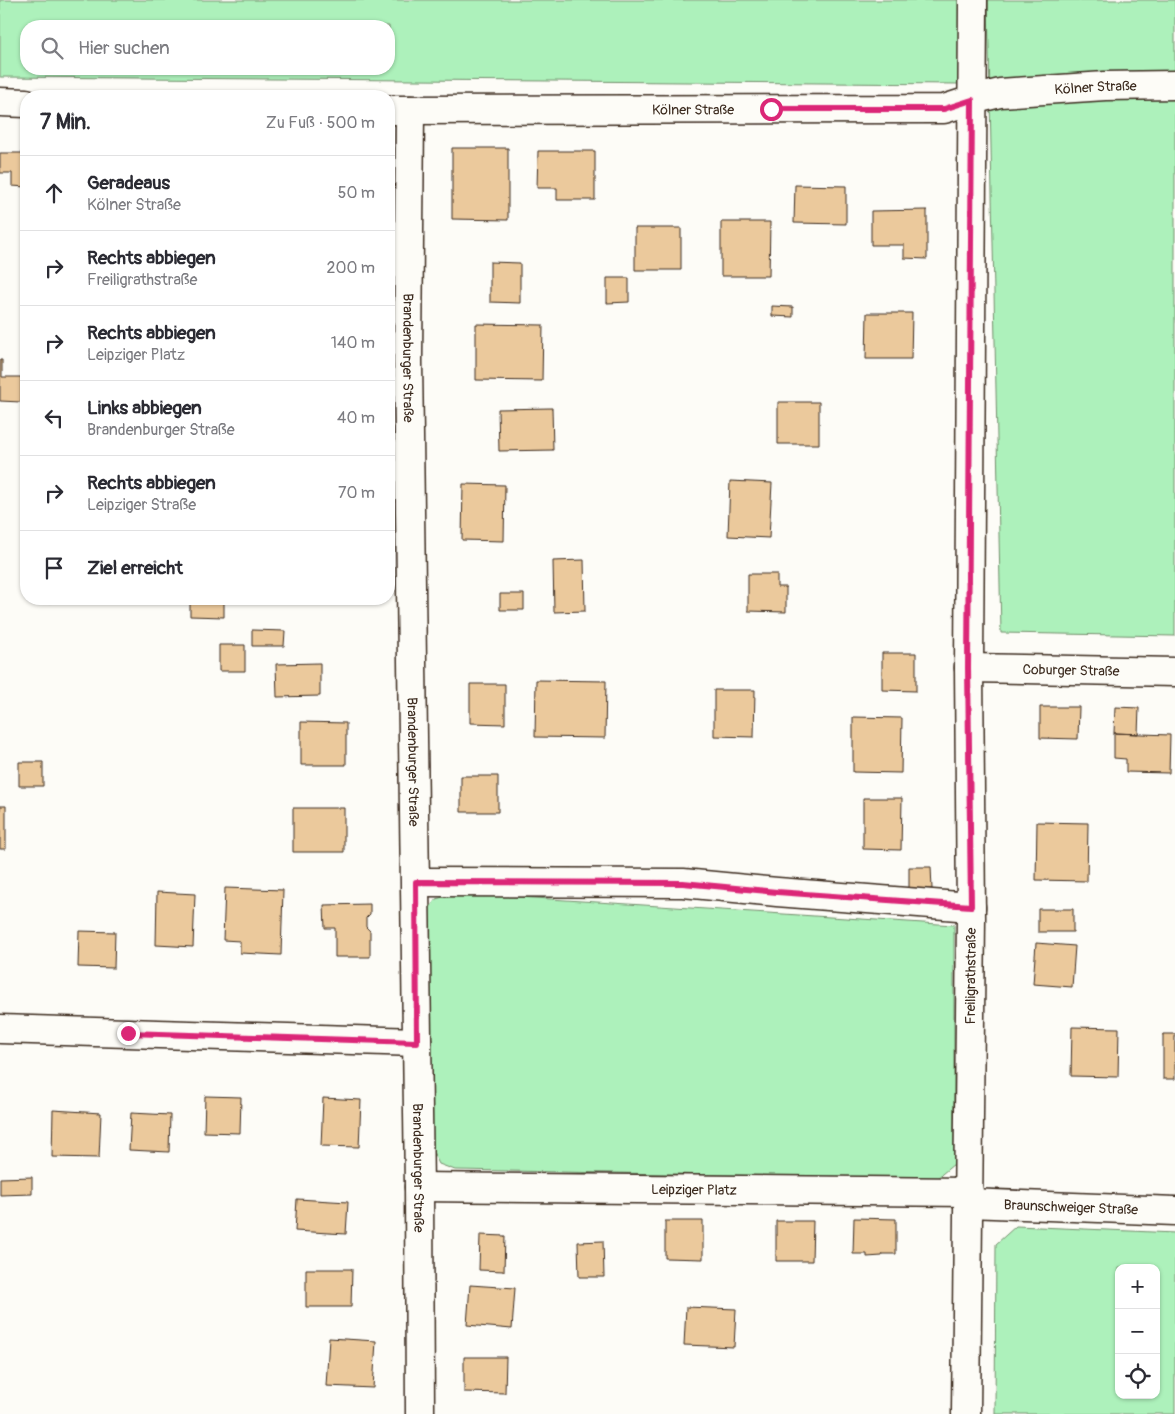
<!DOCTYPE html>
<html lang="de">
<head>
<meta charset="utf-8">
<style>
  :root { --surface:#fff; --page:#f7f7f7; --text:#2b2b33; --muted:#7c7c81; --line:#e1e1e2 }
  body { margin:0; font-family:Pangolin,sans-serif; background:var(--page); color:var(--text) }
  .controls { position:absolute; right:15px; bottom:15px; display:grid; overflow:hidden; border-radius:10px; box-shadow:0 1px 4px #0004 }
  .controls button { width:45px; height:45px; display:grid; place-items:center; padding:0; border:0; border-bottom:1px solid var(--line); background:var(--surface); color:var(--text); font:25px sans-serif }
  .stop { position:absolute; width:15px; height:15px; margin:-11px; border:4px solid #db2777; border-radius:50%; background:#fff }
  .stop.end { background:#db2777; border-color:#fff; box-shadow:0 1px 5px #0008 }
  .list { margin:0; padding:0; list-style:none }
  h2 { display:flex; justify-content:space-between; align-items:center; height:65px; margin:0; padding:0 20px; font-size:21px }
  h2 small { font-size:16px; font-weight:400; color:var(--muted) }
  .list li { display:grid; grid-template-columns:32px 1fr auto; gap:15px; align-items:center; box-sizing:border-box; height:75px; padding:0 20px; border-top:1px solid var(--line) }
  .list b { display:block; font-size:19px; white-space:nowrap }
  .list p { margin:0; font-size:16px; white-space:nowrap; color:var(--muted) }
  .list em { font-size:16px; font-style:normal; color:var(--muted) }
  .icon { flex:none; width:28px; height:28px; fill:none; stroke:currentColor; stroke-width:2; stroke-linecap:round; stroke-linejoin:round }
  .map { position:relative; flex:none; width:1175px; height:1414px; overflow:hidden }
  .search { position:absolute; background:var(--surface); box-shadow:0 1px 4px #0004; left:20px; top:20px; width:375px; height:55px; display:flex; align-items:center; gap:12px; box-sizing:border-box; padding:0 18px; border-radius:20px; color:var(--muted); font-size:19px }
  .panel { position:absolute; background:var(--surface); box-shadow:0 1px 4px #0004; left:20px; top:90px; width:375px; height:515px; border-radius:20px }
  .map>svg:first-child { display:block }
  .green { fill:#adf1bb; stroke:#748e6c; fill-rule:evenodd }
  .building { fill:#ebc99c; stroke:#3b2a1e }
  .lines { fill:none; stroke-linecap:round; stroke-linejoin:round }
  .minor-casing { stroke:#3b2a1e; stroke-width:31 }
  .minor { stroke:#fdfcf7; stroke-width:28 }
  .route { stroke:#db2777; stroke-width:6 }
  .labels { text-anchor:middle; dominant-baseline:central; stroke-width:5; stroke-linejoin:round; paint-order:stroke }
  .street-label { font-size:14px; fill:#3b2a1e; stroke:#fdfcf7 }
</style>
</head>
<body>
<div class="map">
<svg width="1175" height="1414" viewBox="0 0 1175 1414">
  <rect width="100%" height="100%" fill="#fdfcf7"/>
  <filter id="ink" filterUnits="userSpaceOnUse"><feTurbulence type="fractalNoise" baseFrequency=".02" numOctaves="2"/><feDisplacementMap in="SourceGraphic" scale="10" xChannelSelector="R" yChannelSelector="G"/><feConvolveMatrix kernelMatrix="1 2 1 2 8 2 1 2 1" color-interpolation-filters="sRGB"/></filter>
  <g filter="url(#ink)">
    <path class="green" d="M0,0H961L960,84L0,77ZM26,26H389V69H26Z
      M988,0H1175V636L1001,633Z
      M457,893L954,925V1164L936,1179L455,1170L439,1164L431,1148L427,912L436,899Z
      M1016,1226L1175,1233V1414H995L996,1244ZM1119,1268H1156V1395H1119Z"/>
    <path class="building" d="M452,148H508V220L452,219Z
      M538,151H595V200H557V188H537Z
      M0,153H26V187L12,186V173H0Z
      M795,185L846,186V224L794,223Z
      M927,210V259L904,258V245H871V211Z
      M721,222H770L769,276H721Z
      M635,228H681V270H635Z
      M490,262L520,263V303L490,302Z
      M607,278H629V302L607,303Z
      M772,306L793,307V317L772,316Z
      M867,313H912L911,359H866Z
      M476,324L543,325L542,381L476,380Z
      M0,360H2V377H21V402L0,401Z
      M778,402H819V444H778Z
      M552,408L553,450L499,451L498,409Z
      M730,481L772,483L769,538L728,536Z
      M463,484L505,485L504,541L462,540Z
      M584,560L585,611L554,612L553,561Z
      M748,574H777V587H786V612L748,611Z
      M500,594H524V610H500Z
      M41,599H61L62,602L41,603Z
      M190,599H224V617L190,616Z
      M252,630L285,631L284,646H252Z
      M219,645H245V671H219Z
      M882,653H916V691L882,690Z
      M320,663V696L277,697L276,664Z
      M536,680L606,681L605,738L535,737Z
      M470,684H505V724L470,723Z
      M714,690H755L754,737L714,736Z
      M1040,707H1079L1078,739L1040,738Z
      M1115,707L1139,708L1138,734L1114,733Z
      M853,717L902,718L901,773L853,772Z
      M301,722L346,723V765H301Z
      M1114,733L1170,735L1169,773L1126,772V759L1114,758Z
      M19,762H43V786H19Z
      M461,776H498V812H461Z
      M863,798H902L901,850L863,849Z
      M0,806H6V849H0Z
      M293,808H344V852H293Z
      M1037,822L1088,823L1087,881L1036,880Z
      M909,867H931L932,889L909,890Z
      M225,888L283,890L281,955L240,953V941L223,940Z
      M157,892L195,894L193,947L156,945Z
      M370,904V914L366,918V927L370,931V957H335V928H325L324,905Z
      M1038,909H1073V932H1038Z
      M79,931L115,932L114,968L78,967Z
      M1036,943L1075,946L1072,987L1033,984Z
      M1072,1027L1119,1028L1118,1077L1071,1076Z
      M1163,1034H1175V1079H1163Z
      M205,1096L241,1097L240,1133L204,1132Z
      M323,1098L361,1100L359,1147L321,1146Z
      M53,1110L101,1113L99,1158L52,1157Z
      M131,1113L170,1115L169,1152L129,1150Z
      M32,1177V1194L0,1195V1178Z
      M297,1199L348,1202L346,1234L295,1231Z
      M854,1218L896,1219V1254H883L882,1256L867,1257V1254H853Z
      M665,1221H703V1259L665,1258Z
      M776,1221H813L812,1261H776Z
      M480,1235L505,1236L504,1271L479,1270Z
      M603,1241L604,1277H579L578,1242Z
      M306,1269H352L351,1307H306Z
      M470,1285L515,1288L512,1329L467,1325Z
      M686,1307L736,1309L734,1347L684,1345Z
      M329,1338L376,1341L373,1388L326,1386Z
      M464,1357H506L505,1393L464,1392Z"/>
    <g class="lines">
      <g class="minor-casing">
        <g id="minor">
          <path d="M0,102L26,103"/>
          <path id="s1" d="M389,110L944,109L972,100L1000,93L1105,86L1175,85"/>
          <path id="s2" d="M410,110L408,361L419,1187L420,1414"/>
          <path id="s3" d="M969,668L1175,672"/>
          <path d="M416,882L683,883L777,892L971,907"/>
          <path d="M0,1029L417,1042"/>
          <path id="s4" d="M419,1187L969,1192"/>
          <path id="s5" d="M969,1203L1175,1211"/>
          <path id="s6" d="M966,1414L971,917L969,668L973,0"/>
        </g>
      </g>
      <use href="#minor" class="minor"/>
    </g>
  </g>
  <g class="lines" filter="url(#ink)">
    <path class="route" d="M128,1033L417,1042L416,882L683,883L777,892L971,906L968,668L972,100L944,109H771"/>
  </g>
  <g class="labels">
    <g class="street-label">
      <text stroke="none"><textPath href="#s1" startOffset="709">Kölner Straße</textPath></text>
      <text stroke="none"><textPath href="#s1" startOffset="304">Kölner Straße</textPath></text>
      <text stroke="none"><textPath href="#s2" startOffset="248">Brandenburger Straße</textPath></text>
      <text stroke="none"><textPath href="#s3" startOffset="102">Coburger Straße</textPath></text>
      <text stroke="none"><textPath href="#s2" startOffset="652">Brandenburger Straße</textPath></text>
      <text stroke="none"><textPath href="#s6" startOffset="438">Freiligrathstraße</textPath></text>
      <text stroke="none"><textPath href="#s2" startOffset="1058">Brandenburger Straße</textPath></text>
      <text stroke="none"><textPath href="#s4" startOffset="275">Leipziger Platz</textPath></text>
      <text stroke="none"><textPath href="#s5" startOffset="102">Braunschweiger Straße</textPath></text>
    </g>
  </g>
</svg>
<div class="controls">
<button>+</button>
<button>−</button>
<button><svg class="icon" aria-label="locate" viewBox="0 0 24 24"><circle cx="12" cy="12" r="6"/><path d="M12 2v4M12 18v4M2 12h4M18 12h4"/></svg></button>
</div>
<div class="stop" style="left:771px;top:109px"></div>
<div class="stop end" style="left:128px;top:1033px"></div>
<div class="search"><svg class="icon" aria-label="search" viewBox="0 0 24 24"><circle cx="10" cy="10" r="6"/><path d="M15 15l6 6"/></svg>Hier suchen</div>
<section class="panel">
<h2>7 Min.<small>Zu Fuß · 500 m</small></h2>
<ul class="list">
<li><svg class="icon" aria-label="ahead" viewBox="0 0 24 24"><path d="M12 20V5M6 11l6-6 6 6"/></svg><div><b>Geradeaus</b><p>Kölner Straße</p></div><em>50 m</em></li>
<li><svg class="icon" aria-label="right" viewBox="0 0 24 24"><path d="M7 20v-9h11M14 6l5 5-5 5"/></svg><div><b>Rechts abbiegen</b><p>Freiligrathstraße</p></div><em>200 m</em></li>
<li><svg class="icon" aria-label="right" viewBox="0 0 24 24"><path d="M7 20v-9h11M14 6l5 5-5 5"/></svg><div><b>Rechts abbiegen</b><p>Leipziger Platz</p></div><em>140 m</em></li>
<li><svg class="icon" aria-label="left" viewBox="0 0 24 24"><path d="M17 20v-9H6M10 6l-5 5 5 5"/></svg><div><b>Links abbiegen</b><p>Brandenburger Straße</p></div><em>40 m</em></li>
<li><svg class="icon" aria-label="right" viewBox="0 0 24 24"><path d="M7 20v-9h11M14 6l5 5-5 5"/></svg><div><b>Rechts abbiegen</b><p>Leipziger Straße</p></div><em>70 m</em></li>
<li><svg class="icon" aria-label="arrive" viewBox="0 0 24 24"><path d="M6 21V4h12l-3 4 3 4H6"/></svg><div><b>Ziel erreicht</b></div></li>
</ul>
</section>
</div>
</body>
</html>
